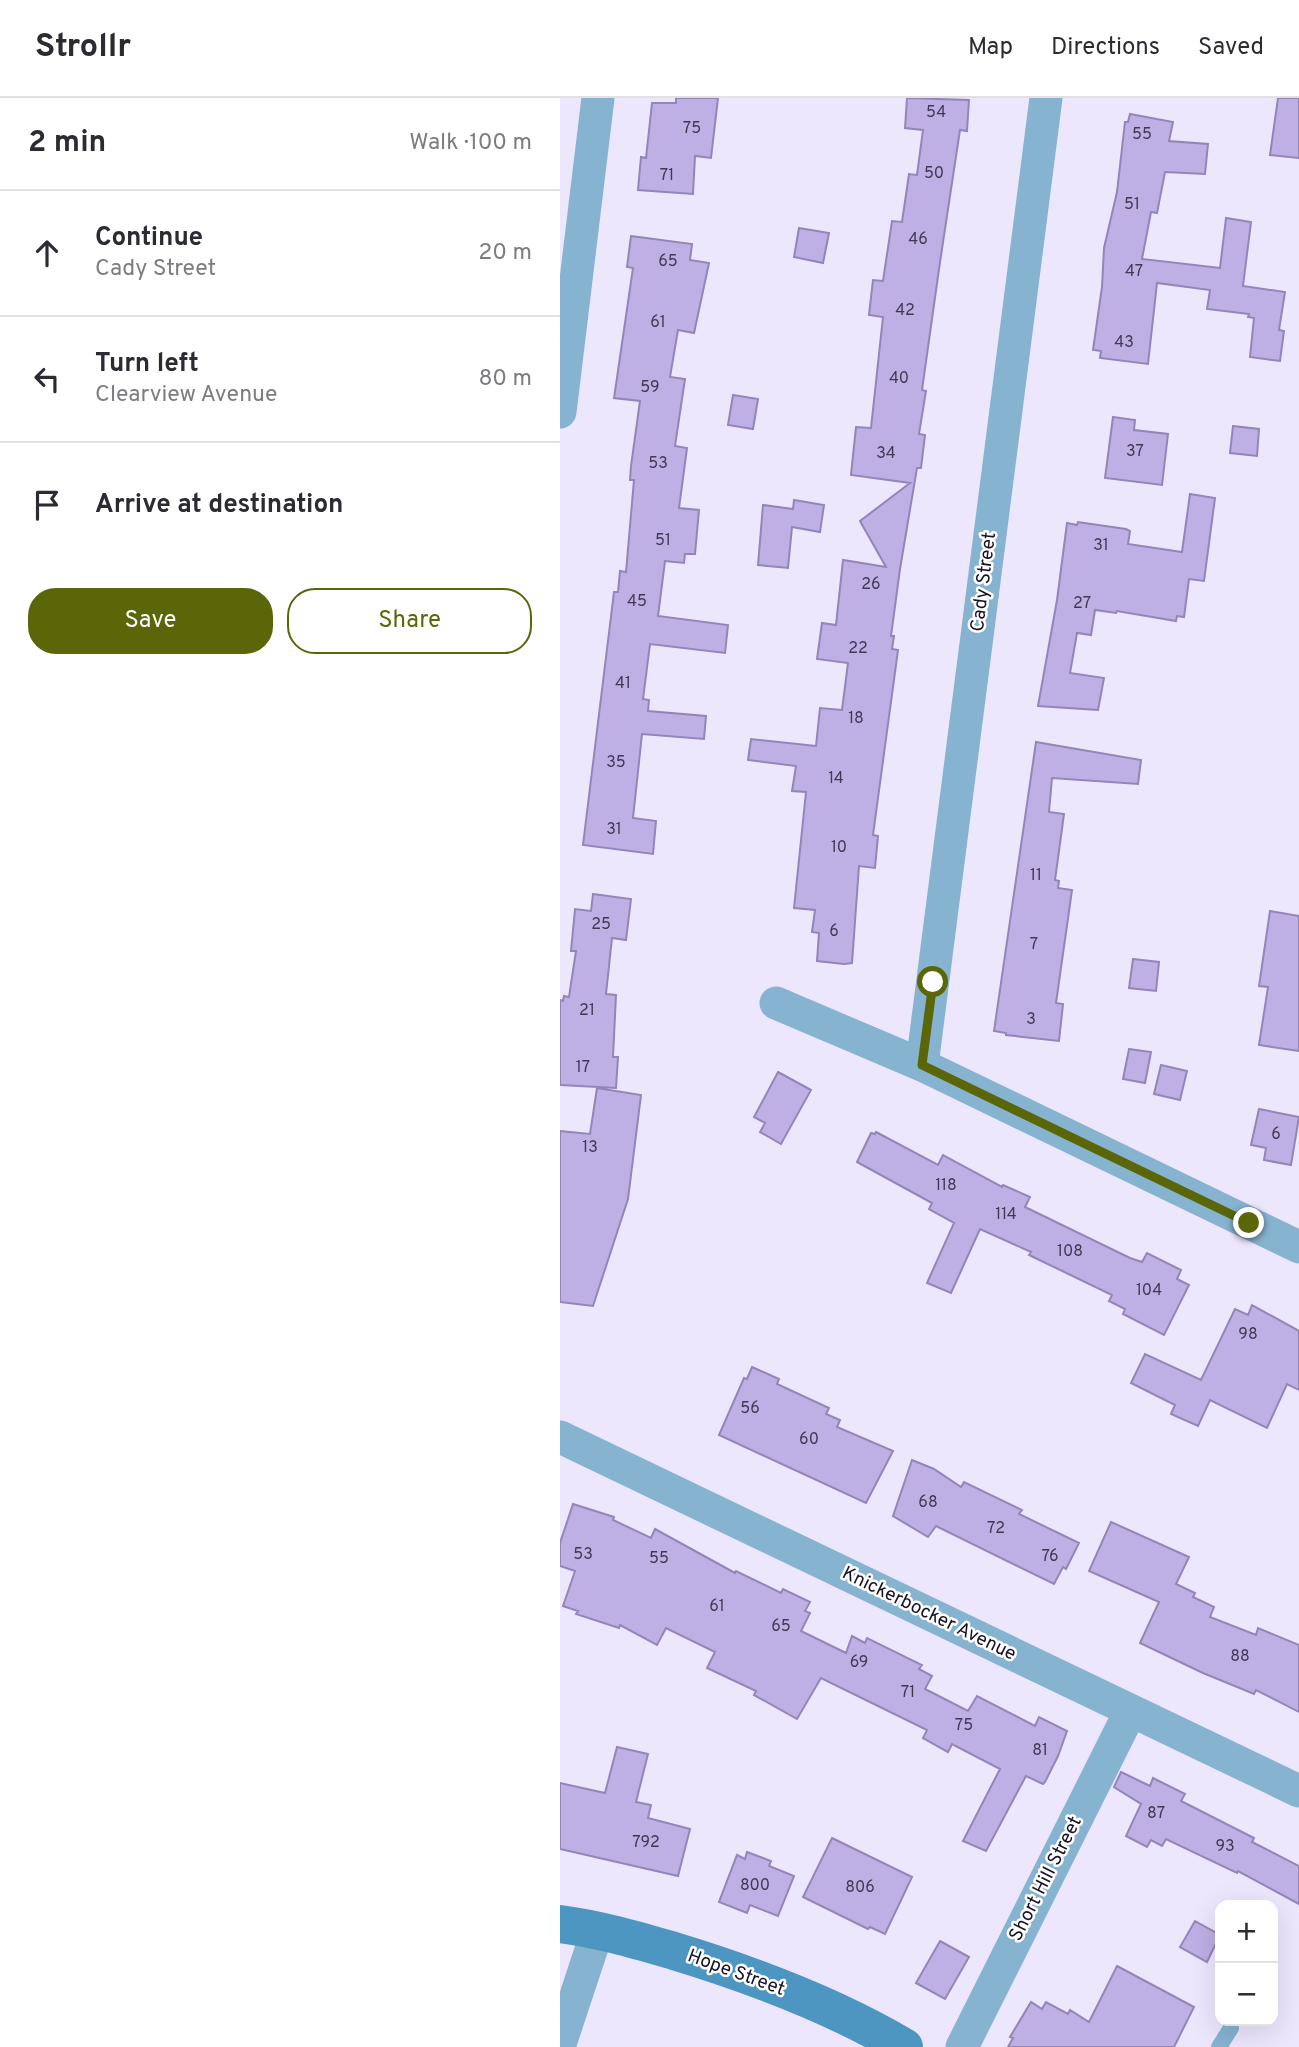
<!DOCTYPE html>
<html lang="en">
<head>
<meta charset="utf-8">
<style>
  :root { --surface:#fff; --page:#f2f2f3; --text:#2b2b33; --muted:#7c7c81; --line:#e1e1e2; --accent:#5b6609 }
  body { margin:0; font-family:Overpass,sans-serif; background:var(--page); color:var(--text) }
  .controls { position:absolute; right:21px; bottom:21px; display:grid; overflow:hidden; border-radius:14px; box-shadow:0 7px 28px #0002 }
  .controls button { width:63px; height:63px; display:grid; place-items:center; padding:0; border:0; border-bottom:2px solid var(--line); background:var(--surface); color:var(--text); font:35px sans-serif }
  .stop { position:absolute; width:21px; height:21px; margin:-16px; border:5px solid #5b6609; border-radius:50%; background:#fff }
  .stop.end { background:#5b6609; border-color:#fff; box-shadow:0 2px 7px #0008 }
  .list { margin:0; padding:0; list-style:none }
  h2 { display:flex; justify-content:space-between; align-items:center; height:91px; margin:0; padding:0 28px; font-size:30px }
  h2 small { font-size:23px; font-weight:400; color:var(--muted) }
  .list li { display:grid; grid-template-columns:46px 1fr auto; gap:21px; align-items:center; box-sizing:border-box; height:126px; padding:0 28px; border-top:2px solid var(--line) }
  .list b { display:block; font-size:26px; white-space:nowrap }
  .list p { margin:0; font-size:23px; white-space:nowrap; color:var(--muted) }
  .list em { font-size:23px; font-style:normal; color:var(--muted) }
  .actions { display:flex; gap:14px; padding:21px 28px }
  .actions a { flex:1; padding:16px 0; border:2px solid var(--accent); border-radius:28px; text-align:center; font-size:24px; color:var(--accent) }
  .actions .main { background:var(--accent); color:#fff }
  .icon { flex:none; width:38px; height:38px; fill:none; stroke:currentColor; stroke-width:2; stroke-linecap:round; stroke-linejoin:round }
  .map { position:relative; flex:none; width:739px; height:1949px; overflow:hidden }
  header { display:flex; align-items:center; gap:42px; box-sizing:border-box; height:98px; padding:0 35px; background:var(--surface); border-bottom:2px solid var(--line) }
  header strong { font-size:33px }
  nav { display:flex; gap:38px; margin-inline-start:auto; font-size:24px }
  main { display:flex }
  aside { flex:1; background:var(--surface) }
  .map>svg:first-child { display:block }
  .building { fill:#beafe4; stroke:#9485b8; stroke-width:2 }
  .lines { fill:none; stroke-linecap:round; stroke-linejoin:round }
  .service { stroke:#86b3d0; stroke-width:16 }
  .minor { stroke:#86b3d0; stroke-width:33 }
  .secondary { stroke:#4e96c2; stroke-width:38 }
  .route { stroke:#5b6609; stroke-width:9 }
  .labels { text-anchor:middle; dominant-baseline:central; stroke-width:5; stroke-linejoin:round; paint-order:stroke }
  .number-label { font-size:16px; fill:#413854 }
  .street-label { font-size:19px; fill:#171124; stroke:#fff }
</style>
</head>
<body>
<header>
<strong>Strollr</strong>
<nav><a>Map</a><a>Directions</a><a>Saved</a></nav>
</header>
<main>
<aside>
<h2>2 min<small>Walk · 100 m</small></h2>
<ul class="list">
<li><svg class="icon" aria-label="ahead" viewBox="0 0 24 24"><path d="M12 20V5M6 11l6-6 6 6"/></svg><div><b>Continue</b><p>Cady Street</p></div><em>20 m</em></li>
<li><svg class="icon" aria-label="left" viewBox="0 0 24 24"><path d="M17 20v-9H6M10 6l-5 5 5 5"/></svg><div><b>Turn left</b><p>Clearview Avenue</p></div><em>80 m</em></li>
<li><svg class="icon" aria-label="arrive" viewBox="0 0 24 24"><path d="M6 21V4h12l-3 4 3 4H6"/></svg><div><b>Arrive at destination</b></div></li>
</ul>
<div class="actions"><a class="main">Save</a><a>Share</a></div>
</aside>
<div class="map">
<svg width="739" height="1949" viewBox="0 0 739 1949">
  <rect width="100%" height="100%" fill="#ede7fe"/>
  <path class="building" d="M116,0H158L151,60L135,58L133,96L78,92L81,59L86,60L92,5H116Z
    M347,0L409,2L407,33L400,32L380,164L362,292L366,293L359,336L365,337L361,370H357L340,471L331,538H334L332,551L338,552L313,737L318,738L315,770L299,768L292,865L284,866L257,863L259,835L252,834L255,812L234,810L246,694L232,693L236,668L188,662L191,641L256,648L260,610L282,612L288,565L257,561L262,525L276,527L283,462L326,469L300,423L350,385L291,377L296,329L311,330L323,219L309,217L313,182L323,183L332,123L342,124L349,76L357,77L363,32L345,30Z
    M718,0H739V60L710,57Z
    M570,16L613,24L609,43L648,46L645,76L605,74L597,115L591,114L582,161L660,170L666,120L691,124L683,188L725,194L719,232L724,233L720,263L690,259L694,220L688,219L689,216L647,211L650,192L597,185L588,266L540,260L541,253L533,252L542,189L544,150L557,94L565,24H568Z
    M239,130L269,135L263,165L234,159Z
    M71,138L132,146L130,162L149,165L134,235L118,232L110,279L125,281L115,348L127,350L119,410L139,412L135,456H125L124,465L105,463L98,518L168,527L165,555L90,546L83,601L89,602L88,613L146,618L144,641L82,636L73,720L96,723L93,756L23,747L54,494H58L60,473L66,474L74,382H70L71,368L80,303L54,300L73,170L67,169Z
    M173,297L198,301L193,331L168,327Z
    M553,319L575,322L574,332L608,336L602,387L545,380Z
    M673,328L699,331L697,358L670,355Z
    M630,396L655,400L644,483L629,481L624,519L617,518L616,523L557,513L556,515L535,512L531,537L517,535L510,575L544,580L538,612L478,608L497,502L507,425L517,427L518,424L566,431L570,433L568,446L622,454Z
    M234,402L264,407L260,434L232,429L228,470L198,467L203,407L233,411Z
    M476,644L581,662L578,686L492,680L489,714L504,716L495,782L499,783L498,790L512,792L496,905L503,906L499,943L446,937V935L434,933Z
    M33,796L71,801L66,842L52,840L46,896L56,897L53,959H58L56,990L0,987V902L3,903L4,898L9,899L16,853H11L15,811L31,813Z
    M710,813L739,818V953L699,947L708,889L699,888Z
    M573,861L599,864L596,893L569,890Z
    M569,951L591,954L585,985L563,981Z
    M601,967L627,973L620,1002L594,996Z
    M218,974L251,992L221,1046L200,1034L205,1025L194,1019Z
    M37,990L81,997L68,1101L33,1208L0,1204V1033L30,1036Z
    M699,1011L739,1019L731,1067L704,1062L706,1050L691,1047Z
    M316,1034L378,1067L383,1057L442,1089L443,1087L470,1099L465,1109L570,1160L582,1164L587,1155L621,1172L617,1181L629,1187L604,1237L563,1216L565,1211L549,1203L552,1197L469,1157L471,1154L420,1131L391,1195L367,1185L394,1125L369,1111L372,1105L297,1064L311,1035L315,1036Z
    M692,1207L739,1233V1292L727,1286L707,1330L650,1302L638,1328L611,1316L615,1307L571,1285L585,1256L641,1282L675,1211L688,1217Z
    M192,1269L219,1281L217,1286L269,1310L266,1316L280,1322L277,1329L333,1353L306,1405L159,1337L184,1280L187,1281Z
    M352,1362L374,1371L401,1389L404,1384L462,1412L459,1416L519,1445L506,1471L503,1469L494,1486L376,1428L368,1439L333,1418Z
    M13,1406L54,1419L53,1422L91,1440L95,1431L175,1475L176,1473L221,1495L223,1491L250,1504L245,1513L250,1515L241,1533L286,1555L292,1538L305,1545L307,1540L362,1567L359,1571L372,1578L365,1591L408,1613L417,1598L475,1628L479,1619L507,1633L498,1658L485,1684L483,1686L466,1678L426,1753L403,1743L440,1671L392,1646L388,1654L363,1640L367,1632L261,1580L237,1621L194,1597L196,1593L147,1570L155,1554L106,1530L97,1547L60,1527L59,1530L16,1516L18,1513L3,1508L15,1473L0,1468V1445Z
    M551,1424L629,1459L616,1486L635,1495L633,1499L654,1509L650,1519L696,1537L698,1530L739,1547V1614L696,1592L694,1596L643,1575L580,1545L599,1504L529,1473Z
    M57,1649L88,1656L76,1704L91,1707L88,1720L130,1731L118,1778L0,1751V1685L45,1695Z
    M561,1674L590,1688L593,1680L625,1696L621,1703L694,1740L692,1744L739,1768V1806L678,1773L677,1775L606,1741L602,1748L591,1742L587,1749L566,1738L581,1706L554,1689Z
    M272,1740L352,1779L325,1836L310,1829L308,1831L243,1799Z
    M187,1754L211,1763L209,1768L234,1778L218,1818L190,1807L187,1815L159,1804L177,1757L185,1761Z
    M635,1823L660,1837L647,1864L620,1849Z
    M380,1843L409,1859L385,1901L356,1885Z
    M557,1868L634,1909L614,1949H448L453,1940L450,1939L471,1904L482,1911L486,1904L508,1916L510,1912L529,1924Z"/>
  <g class="lines">
    <path class="service" d="M659,1949L671,1930"/>
    <path class="minor" d="M0,314L38,0
      M216,905L362,967L739,1149
      M362,967L486,0
      M0,1339L739,1693
      M0,1946L38,1831
      M402,1949L570,1614"/>
    <path class="secondary" d="M0,1826C39,1831 76,1842 114,1853C193,1877 273,1907 344,1949"/>
  </g>
  <g class="lines">
    <path class="route" d="M373,884L362,967L689,1125"/>
  </g>
  <g class="labels">
    <g class="number-label">
      <text x="376" y="15">54</text>
      <text x="132" y="31">75</text>
      <text x="582" y="37">55</text>
      <text x="374" y="76">50</text>
      <text x="107" y="78">71</text>
      <text x="572" y="107">51</text>
      <text x="358" y="142">46</text>
      <text x="108" y="164">65</text>
      <text x="574" y="174">47</text>
      <text x="345" y="213">42</text>
      <text x="98" y="225">61</text>
      <text x="564" y="245">43</text>
      <text x="339" y="281">40</text>
      <text x="90" y="290">59</text>
      <text x="575" y="354">37</text>
      <text x="326" y="356">34</text>
      <text x="98" y="366">53</text>
      <text x="103" y="443">51</text>
      <text x="541" y="448">31</text>
      <text x="311" y="487">26</text>
      <text x="77" y="504">45</text>
      <text x="522" y="506">27</text>
      <text x="298" y="551">22</text>
      <text x="63" y="586">41</text>
      <text x="296" y="621">18</text>
      <text x="56" y="665">35</text>
      <text x="276" y="681">14</text>
      <text x="54" y="732">31</text>
      <text x="279" y="750">10</text>
      <text x="476" y="778">11</text>
      <text x="41" y="827">25</text>
      <text x="274" y="834">6</text>
      <text x="474" y="847">7</text>
      <text x="27" y="913">21</text>
      <text x="471" y="922">3</text>
      <text x="23" y="970">17</text>
      <text x="716" y="1037">6</text>
      <text x="30" y="1050">13</text>
      <text x="386" y="1088">118</text>
      <text x="446" y="1117">114</text>
      <text x="510" y="1154">108</text>
      <text x="589" y="1193">104</text>
      <text x="688" y="1237">98</text>
      <text x="190" y="1311">56</text>
      <text x="249" y="1342">60</text>
      <text x="368" y="1405">68</text>
      <text x="436" y="1431">72</text>
      <text x="23" y="1457">53</text>
      <text x="490" y="1459">76</text>
      <text x="99" y="1461">55</text>
      <text x="157" y="1509">61</text>
      <text x="221" y="1529">65</text>
      <text x="680" y="1559">88</text>
      <text x="299" y="1565">69</text>
      <text x="348" y="1595">71</text>
      <text x="404" y="1628">75</text>
      <text x="480" y="1653">81</text>
      <text x="596" y="1716">87</text>
      <text x="86" y="1745">792</text>
      <text x="665" y="1749">93</text>
      <text x="195" y="1788">800</text>
      <text x="300" y="1790">806</text>
    </g>
    <g class="street-label">
      <text transform="translate(424 484) rotate(-83)">Cady Street</text>
      <text transform="translate(369 1516) rotate(26)">Knickerbocker Avenue</text>
      <text transform="translate(486 1781) rotate(-63)">Short Hill Street</text>
      <text transform="translate(176 1875) rotate(20)">Hope Street</text>
    </g>
  </g>
</svg>
<div class="controls">
<button>+</button>
<button>−</button>
</div>
<div class="stop" style="left:373px;top:884px"></div>
<div class="stop end" style="left:689px;top:1125px"></div>
</div>
</main>
</body>
</html>
